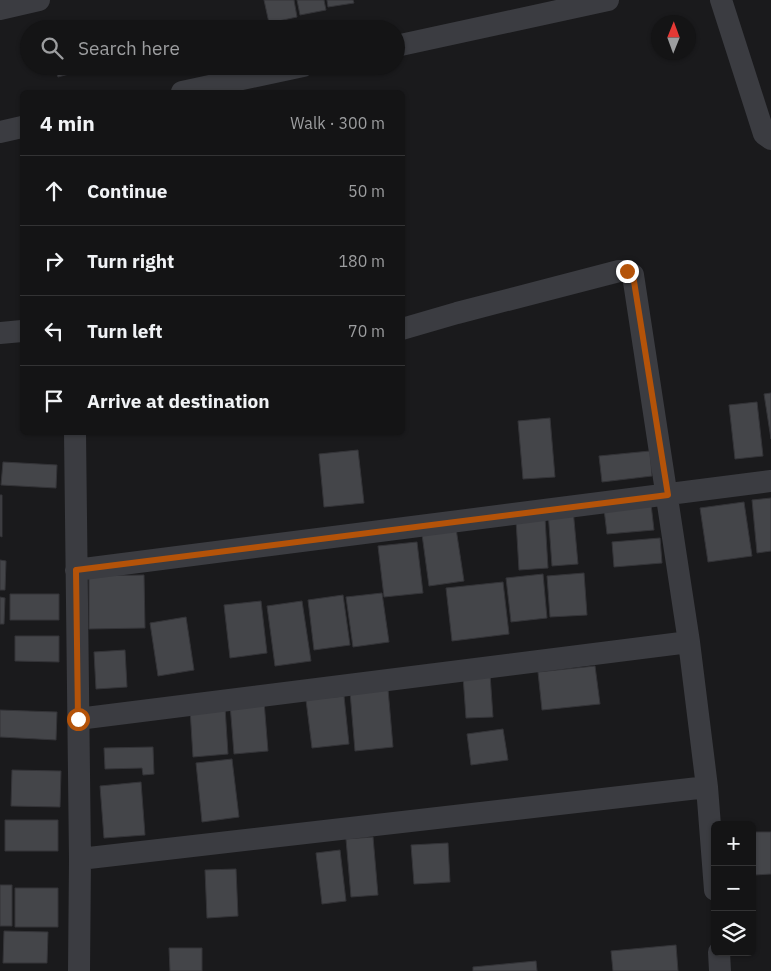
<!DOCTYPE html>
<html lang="en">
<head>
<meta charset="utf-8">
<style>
  :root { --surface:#141415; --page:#212122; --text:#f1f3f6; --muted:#9d9ea0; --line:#333334 }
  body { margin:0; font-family:"IBM Plex Sans",sans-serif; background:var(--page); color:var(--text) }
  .controls { position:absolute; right:15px; bottom:15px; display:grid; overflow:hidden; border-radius:8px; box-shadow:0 1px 4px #0004 }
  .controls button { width:45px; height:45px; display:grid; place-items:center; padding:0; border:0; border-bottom:1px solid var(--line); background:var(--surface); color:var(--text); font:25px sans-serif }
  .compass { position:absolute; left:651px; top:15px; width:45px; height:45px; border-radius:50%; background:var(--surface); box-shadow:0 1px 4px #0004; rotate:1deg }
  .stop { position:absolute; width:15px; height:15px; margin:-11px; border:4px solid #b45309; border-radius:50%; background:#fff }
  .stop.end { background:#b45309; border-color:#fff; box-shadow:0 1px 5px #0008 }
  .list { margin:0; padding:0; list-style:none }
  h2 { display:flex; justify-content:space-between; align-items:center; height:65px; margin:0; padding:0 20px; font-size:21px }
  h2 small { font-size:16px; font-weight:400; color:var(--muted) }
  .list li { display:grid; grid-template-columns:32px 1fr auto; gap:15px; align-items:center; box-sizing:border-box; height:70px; padding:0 20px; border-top:1px solid var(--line) }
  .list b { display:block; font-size:19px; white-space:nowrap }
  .list em { font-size:16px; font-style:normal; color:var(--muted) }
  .icon { flex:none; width:28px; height:28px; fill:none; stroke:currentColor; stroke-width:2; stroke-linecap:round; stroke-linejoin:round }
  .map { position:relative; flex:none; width:771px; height:971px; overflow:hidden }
  .search { position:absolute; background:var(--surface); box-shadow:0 1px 4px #0004; left:20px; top:20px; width:385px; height:55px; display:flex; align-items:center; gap:12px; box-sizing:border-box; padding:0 18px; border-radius:28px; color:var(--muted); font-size:19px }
  .panel { position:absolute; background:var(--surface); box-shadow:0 1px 4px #0004; left:20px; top:90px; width:385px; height:345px; border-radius:8px }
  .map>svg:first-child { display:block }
  .building { fill:#444549; stroke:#343438 }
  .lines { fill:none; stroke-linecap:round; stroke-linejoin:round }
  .street { stroke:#3b3c41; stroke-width:22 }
  .route { stroke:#b45309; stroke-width:6 }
</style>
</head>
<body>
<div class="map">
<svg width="771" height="971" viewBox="0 0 771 971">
  <rect width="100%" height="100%" fill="#1a1a1c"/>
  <path class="building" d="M264,0H294L297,17L269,23Z
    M297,0H324L326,10L300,15Z
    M327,0H353L354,3L328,7Z
    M54,66H86L87,69L58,77Z
    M771,393V439L764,394Z
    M757,402L763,456L735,459L729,405Z
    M550,418L555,477L523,479L518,421Z
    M358,450L364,503L324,507L319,454Z
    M650,451L652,476L602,482L599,456Z
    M3,462L57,465L56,488L1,485Z
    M0,495H2V537L0,536Z
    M771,498V551L757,553L752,500Z
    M744,502L752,556L708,562L700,508Z
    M651,504L654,530L607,534L604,509Z
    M573,509L578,564L552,566L548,511Z
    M545,518L548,568L519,570L516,520Z
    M455,522L464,581L429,586L421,527Z
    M660,538L662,563L614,567L612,542Z
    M417,542L423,593L384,597L378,546Z
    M0,560L6,561L5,590H0Z
    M584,573L587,615L550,617L547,576Z
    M543,574L547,618L511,622L506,578Z
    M144,575L145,628L89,629V576Z
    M503,582L509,634L452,641L446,588Z
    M382,593L389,642L353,647L346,597Z
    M10,594H59V620H10Z
    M343,595L350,645L314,650L308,600Z
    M0,597L5,598L4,624H0Z
    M261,601L267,653L230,658L224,605Z
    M302,601L311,661L275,666L267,606Z
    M186,617L194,670L158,676L150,623Z
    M15,636H59V662L15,661Z
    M125,650L127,687L96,689L94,652Z
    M595,666L600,704L542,710L538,672Z
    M490,674L493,717L466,718L463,676Z
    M388,689L393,747L355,751L350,692Z
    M344,696L349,744L312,748L306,700Z
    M264,701L268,751L234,754L230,704Z
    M225,707L228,754L193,757L190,709Z
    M0,710L57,712L56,740L0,737Z
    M503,729L508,760L471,765L467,734Z
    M153,747L154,774L143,775L142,768L105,769L104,748Z
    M232,759L239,817L202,822L196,763Z
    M12,770L61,771L60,807L11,806Z
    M141,782L145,835L104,838L100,786Z
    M5,820H58V851H5Z
    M754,832H771V874L755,875Z
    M373,837L378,895L351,897L346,839Z
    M448,843L450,882L414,884L411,845Z
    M340,850L346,901L322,904L316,853Z
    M236,869L238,916L207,918L205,870Z
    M0,885H12V926H0Z
    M15,888H58V927H15Z
    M4,931L48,932L47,963H3Z
    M676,945L678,971H613L611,951Z
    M169,948H202V971H170Z
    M536,961L537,971H473V967Z"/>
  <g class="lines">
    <path class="street" d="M721,0L764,134L771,139
      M0,9L39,0
      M396,46L608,0
      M182,92L303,66
      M0,132L22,127
      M402,329L457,313L619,271H627L633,275L689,642L707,787L715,890
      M0,333L22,331
      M75,432L80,859L79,971
      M76,570L771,481
      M78,719L689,642
      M80,859L707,787
      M719,952L720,971"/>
  </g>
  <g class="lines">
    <path class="route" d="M78,719L76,570L668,495L633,275L627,271"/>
  </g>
</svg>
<div class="controls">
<button>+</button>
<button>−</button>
<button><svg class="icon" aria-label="layers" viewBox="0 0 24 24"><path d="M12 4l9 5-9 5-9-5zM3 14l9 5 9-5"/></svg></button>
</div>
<svg class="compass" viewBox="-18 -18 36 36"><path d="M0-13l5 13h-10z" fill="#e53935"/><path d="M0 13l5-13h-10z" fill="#9d9ea0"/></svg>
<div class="stop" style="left:78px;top:719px"></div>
<div class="stop end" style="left:627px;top:271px"></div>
<div class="search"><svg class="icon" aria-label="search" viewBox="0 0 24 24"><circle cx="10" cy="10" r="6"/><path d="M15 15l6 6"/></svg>Search here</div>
<section class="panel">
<h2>4 min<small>Walk · 300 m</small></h2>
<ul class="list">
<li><svg class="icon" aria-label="ahead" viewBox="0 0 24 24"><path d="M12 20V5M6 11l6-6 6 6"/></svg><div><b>Continue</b></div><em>50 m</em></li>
<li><svg class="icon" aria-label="right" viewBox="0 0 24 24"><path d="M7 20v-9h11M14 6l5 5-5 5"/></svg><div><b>Turn right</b></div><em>180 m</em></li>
<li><svg class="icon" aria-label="left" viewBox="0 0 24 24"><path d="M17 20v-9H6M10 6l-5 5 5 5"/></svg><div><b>Turn left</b></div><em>70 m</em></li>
<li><svg class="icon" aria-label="arrive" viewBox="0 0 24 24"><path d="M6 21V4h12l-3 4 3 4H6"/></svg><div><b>Arrive at destination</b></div></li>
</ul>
</section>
</div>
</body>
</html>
